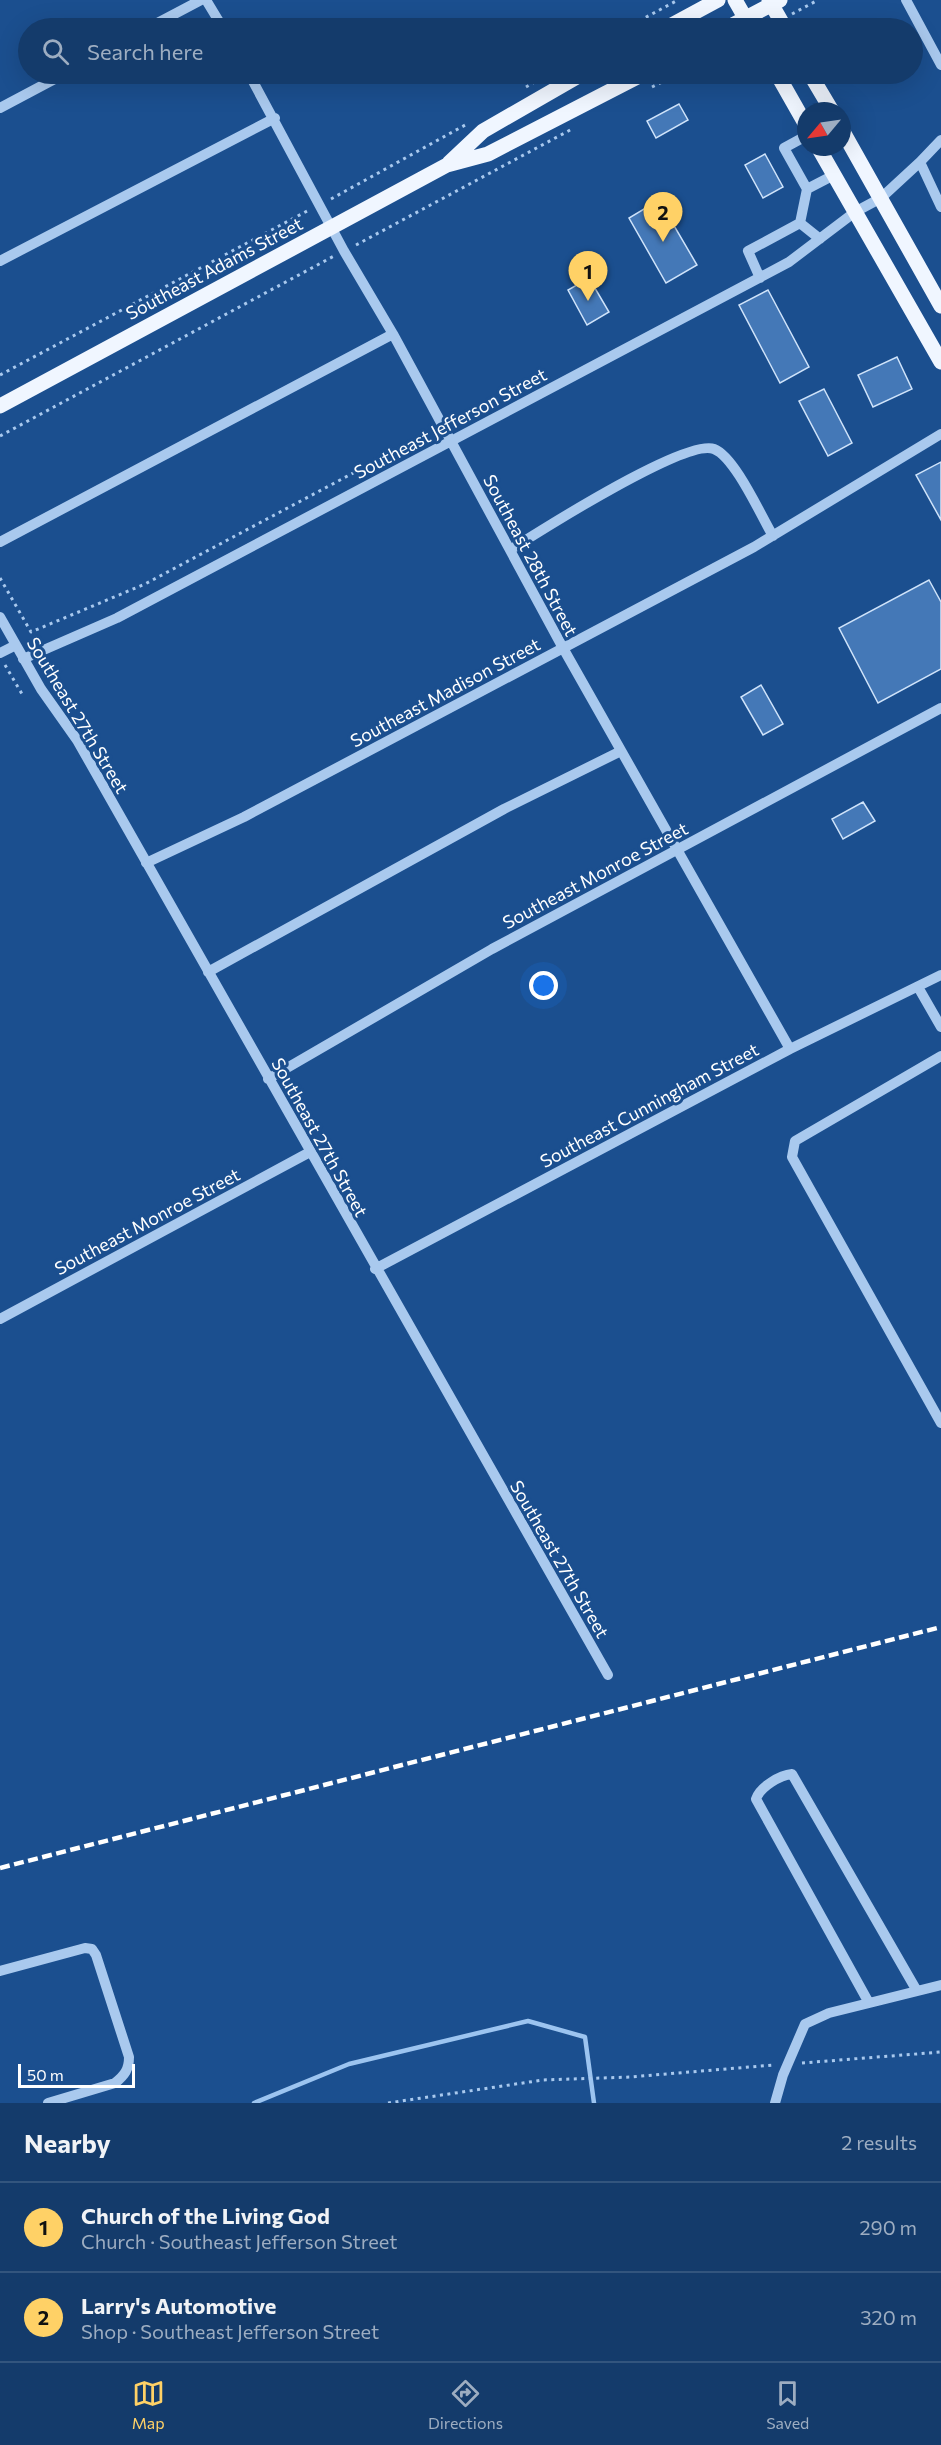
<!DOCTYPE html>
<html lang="en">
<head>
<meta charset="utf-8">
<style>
  :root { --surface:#143b6b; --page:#1d4271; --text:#f1f3f6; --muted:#9dadc1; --line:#33557e; --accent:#ffd166 }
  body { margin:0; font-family:Commissioner,sans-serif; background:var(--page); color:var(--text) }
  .compass { position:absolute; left:797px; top:102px; width:54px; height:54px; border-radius:50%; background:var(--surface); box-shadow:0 6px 24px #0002; rotate:241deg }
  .scale { position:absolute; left:18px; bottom:15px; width:117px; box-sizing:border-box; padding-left:6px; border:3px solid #fff; border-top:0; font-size:16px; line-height:21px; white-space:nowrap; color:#fff; -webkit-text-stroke:4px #1b4f8f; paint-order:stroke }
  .you { position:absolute; left:544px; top:986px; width:21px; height:21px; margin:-15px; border:4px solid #fff; border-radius:50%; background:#1a73e8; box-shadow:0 0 0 9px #1a73e833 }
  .badge { display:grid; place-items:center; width:39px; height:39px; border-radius:50%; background:var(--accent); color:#111; font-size:20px; font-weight:700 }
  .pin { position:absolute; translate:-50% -50px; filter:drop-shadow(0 2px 3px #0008) }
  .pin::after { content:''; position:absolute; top:32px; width:21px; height:18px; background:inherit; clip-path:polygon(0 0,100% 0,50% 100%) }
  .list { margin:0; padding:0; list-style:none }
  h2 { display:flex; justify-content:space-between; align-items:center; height:78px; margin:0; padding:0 24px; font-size:26px }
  h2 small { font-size:20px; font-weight:400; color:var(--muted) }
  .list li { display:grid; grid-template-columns:39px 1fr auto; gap:18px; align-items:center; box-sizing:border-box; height:90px; padding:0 24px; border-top:2px solid var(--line) }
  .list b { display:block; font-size:22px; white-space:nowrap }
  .list p { margin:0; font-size:20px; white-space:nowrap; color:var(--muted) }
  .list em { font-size:20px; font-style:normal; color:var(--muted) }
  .icon { flex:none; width:33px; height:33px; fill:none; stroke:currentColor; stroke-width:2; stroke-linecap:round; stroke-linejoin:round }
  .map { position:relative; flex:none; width:941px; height:2103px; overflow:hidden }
  .search { position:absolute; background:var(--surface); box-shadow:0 6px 24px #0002; left:18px; right:18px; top:18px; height:66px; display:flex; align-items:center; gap:15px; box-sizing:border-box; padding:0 21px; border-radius:33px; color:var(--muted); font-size:22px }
  .sheet { height:258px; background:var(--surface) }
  nav { display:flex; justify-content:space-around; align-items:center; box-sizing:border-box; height:84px; border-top:2px solid var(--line); background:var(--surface); font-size:16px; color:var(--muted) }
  nav a { display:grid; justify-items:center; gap:3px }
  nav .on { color:var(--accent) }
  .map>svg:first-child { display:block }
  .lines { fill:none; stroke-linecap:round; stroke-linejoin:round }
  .stream { stroke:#9cc4f0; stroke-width:4.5 }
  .building { fill:#4478b7; stroke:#cfe3fa; stroke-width:1.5 }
  .path { stroke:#a9c9ee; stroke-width:3; stroke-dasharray:3 4.5; stroke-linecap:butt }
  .minor { stroke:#a9c9ee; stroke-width:10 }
  .major { stroke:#f0f6ff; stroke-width:15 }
  .rail { stroke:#fff; stroke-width:4.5; stroke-dasharray:10 4.5; stroke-linecap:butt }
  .labels { text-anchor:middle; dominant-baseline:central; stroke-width:6; stroke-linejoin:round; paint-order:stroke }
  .street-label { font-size:18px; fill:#fff; stroke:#1b4f8f }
</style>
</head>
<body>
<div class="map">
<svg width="941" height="2103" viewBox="0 0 941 2103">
  <rect width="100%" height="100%" fill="#1b4f8f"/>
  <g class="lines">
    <path class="stream" d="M254,2103L349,2064L528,2021L585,2037L594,2103"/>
  </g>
  <path class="building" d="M679,104L688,120L656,138L647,121Z
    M765,154L783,187L763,198L745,165Z
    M659,200L697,265L666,283L629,218Z
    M589,278L609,312L587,325L568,290Z
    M768,290L809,367L780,383L739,305Z
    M897,357L912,389L873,407L858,375Z
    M824,389L852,443L828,456L799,401Z
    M941,462V520L916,475Z
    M929,580L941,602V669L878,703L839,628Z
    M761,685L783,724L763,735L741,697Z
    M863,802L875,821L843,839L832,819Z"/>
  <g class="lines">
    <path class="path" d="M792,14L818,0
      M626,28L678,0
      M526,87L548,74
      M652,87L678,74
      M331,199L467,124
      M356,245L572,129
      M0,375L309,210
      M0,436L334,256
      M0,578L31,632L145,584L432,431
      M5,665L22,694
      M802,2063L941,2052
      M388,2103L543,2080L630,2077L774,2065"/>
    <path class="minor" d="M206,0L223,28
      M906,0L941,65
      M148,28L201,0
      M249,74L344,251L393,334L563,648L790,1049
      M0,108L64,74
      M806,136L784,148L807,189
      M920,162L941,140
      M800,223L807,189L834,175
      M0,261L275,118
      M760,278L748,251L800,223L820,239
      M0,542L393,334
      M510,550C540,531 686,438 714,449C735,457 761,516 773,536
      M0,617L41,689L77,740L608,1675
      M0,653L16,645
      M23,659L117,618L789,262L855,212L881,198L920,162L941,207
      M146,863L244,817L754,547L941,434
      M208,972L504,809L621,751
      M918,987L941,1027
      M941,1056L795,1141L792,1157L941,1423
      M268,1079L492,949L941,708
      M375,1269L790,1049L941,975
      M0,1319L310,1152
      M0,1971L85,1948L92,1949L96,1955L129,2057C129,2069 125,2075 115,2083L48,2103
      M869,2003L756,1799C760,1787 780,1775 792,1774L917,1991
      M775,2103L783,2075L805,2024L829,2013L941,1985"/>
    <path class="major" d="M735,0L751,28
      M769,0L785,28
      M666,28L718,0
      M727,28L780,0
      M777,74L806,125
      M810,74L832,111
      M842,130L941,306
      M818,147L941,362
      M449,163L483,131L582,74
      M0,406L447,165L488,154L643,74"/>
    <path class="rail" d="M0,1868L941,1627"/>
  </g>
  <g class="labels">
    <g class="street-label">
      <text transform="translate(214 268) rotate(-28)">Southeast Adams Street</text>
      <text transform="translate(450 423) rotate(-28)">Southeast Jefferson Street</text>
      <text transform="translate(531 555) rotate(62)">Southeast 28th Street</text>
      <text transform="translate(445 692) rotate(-28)">Southeast Madison Street</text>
      <text transform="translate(78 715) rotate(59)">Southeast 27th Street</text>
      <text transform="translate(595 875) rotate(-28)">Southeast Monroe Street</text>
      <text transform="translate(649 1105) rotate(-28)">Southeast Cunningham Street</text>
      <text transform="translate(320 1137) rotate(61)">Southeast 27th Street</text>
      <text transform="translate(147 1221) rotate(-28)">Southeast Monroe Street</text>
      <text transform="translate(560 1559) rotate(60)">Southeast 27th Street</text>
    </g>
  </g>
</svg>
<svg class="compass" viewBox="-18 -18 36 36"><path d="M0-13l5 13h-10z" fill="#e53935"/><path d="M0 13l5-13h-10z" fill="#9dadc1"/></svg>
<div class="scale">50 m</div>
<div class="you"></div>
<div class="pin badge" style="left:588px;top:301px">1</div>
<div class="pin badge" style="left:663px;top:242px">2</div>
<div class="search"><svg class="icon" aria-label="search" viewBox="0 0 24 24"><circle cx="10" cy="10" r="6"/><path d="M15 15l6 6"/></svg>Search here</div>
</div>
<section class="sheet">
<h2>Nearby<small>2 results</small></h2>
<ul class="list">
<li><span class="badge">1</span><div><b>Church of the Living God</b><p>Church · Southeast Jefferson Street</p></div><em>290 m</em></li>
<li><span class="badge">2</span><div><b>Larry's Automotive</b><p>Shop · Southeast Jefferson Street</p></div><em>320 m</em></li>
</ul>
</section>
<nav>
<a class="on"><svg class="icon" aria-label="map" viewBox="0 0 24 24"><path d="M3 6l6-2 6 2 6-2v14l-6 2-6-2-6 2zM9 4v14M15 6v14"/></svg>Map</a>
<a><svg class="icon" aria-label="directions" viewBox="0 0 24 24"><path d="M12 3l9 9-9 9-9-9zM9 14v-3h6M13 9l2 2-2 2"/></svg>Directions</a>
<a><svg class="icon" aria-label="saved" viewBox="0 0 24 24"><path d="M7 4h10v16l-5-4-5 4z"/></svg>Saved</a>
</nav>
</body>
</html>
